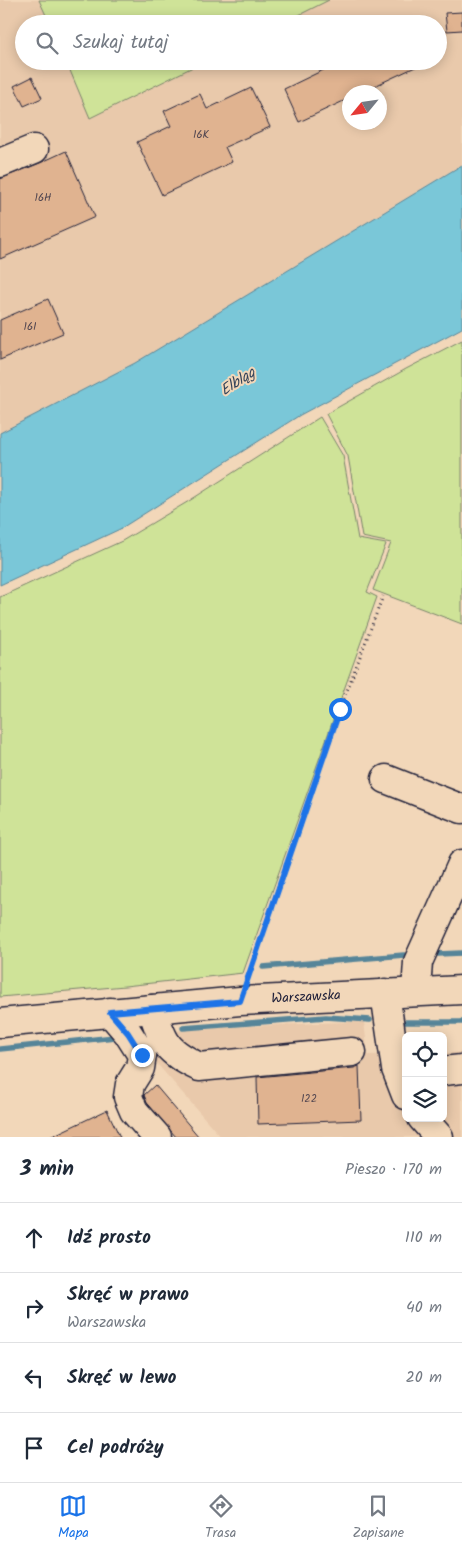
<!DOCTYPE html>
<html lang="pl">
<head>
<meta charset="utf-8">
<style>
  :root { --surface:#fff; --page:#f2f2f3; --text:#1f2937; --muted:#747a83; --line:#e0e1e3; --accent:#1a73e8 }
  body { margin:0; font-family:Kalam,sans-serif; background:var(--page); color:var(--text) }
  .controls { position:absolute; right:15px; bottom:15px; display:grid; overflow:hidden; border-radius:8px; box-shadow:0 2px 12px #0003 }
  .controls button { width:45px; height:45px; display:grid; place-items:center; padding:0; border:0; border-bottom:1px solid var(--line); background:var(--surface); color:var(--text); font:25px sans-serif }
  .compass { position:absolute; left:342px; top:85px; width:45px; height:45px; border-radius:50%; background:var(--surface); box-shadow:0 2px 12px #0003; rotate:241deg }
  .stop { position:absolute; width:15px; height:15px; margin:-11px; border:4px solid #1a73e8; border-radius:50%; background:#fff }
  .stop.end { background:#1a73e8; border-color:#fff; box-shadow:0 1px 5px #0008 }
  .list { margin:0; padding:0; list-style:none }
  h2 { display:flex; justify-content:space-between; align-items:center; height:65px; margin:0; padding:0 20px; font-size:21px }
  h2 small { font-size:16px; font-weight:400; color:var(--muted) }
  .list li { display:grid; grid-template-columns:32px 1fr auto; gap:15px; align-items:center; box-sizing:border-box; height:70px; padding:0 20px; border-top:1px solid var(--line) }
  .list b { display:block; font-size:19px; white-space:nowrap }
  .list p { margin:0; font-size:16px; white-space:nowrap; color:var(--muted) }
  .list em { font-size:16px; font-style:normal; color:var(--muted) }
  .icon { flex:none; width:28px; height:28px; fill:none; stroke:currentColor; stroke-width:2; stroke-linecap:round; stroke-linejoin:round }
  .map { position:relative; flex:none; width:462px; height:1137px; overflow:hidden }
  .search { position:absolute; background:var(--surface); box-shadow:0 2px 12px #0003; left:15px; right:15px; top:15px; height:55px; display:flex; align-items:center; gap:12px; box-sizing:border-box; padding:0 18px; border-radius:28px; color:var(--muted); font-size:19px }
  .sheet { height:345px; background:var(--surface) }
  nav { display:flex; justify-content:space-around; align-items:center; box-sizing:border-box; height:70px; border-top:1px solid var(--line); background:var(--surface); font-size:14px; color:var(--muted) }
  nav a { display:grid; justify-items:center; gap:2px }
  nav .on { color:var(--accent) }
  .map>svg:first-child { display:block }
  .built { fill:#e9c9ab; fill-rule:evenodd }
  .green { fill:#cfe398; stroke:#78826a }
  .water { fill:#7ac7d8; stroke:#578599 }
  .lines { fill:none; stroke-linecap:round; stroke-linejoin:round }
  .stream { stroke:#578599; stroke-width:5.5 }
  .building { fill:#e0b390; stroke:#22223b }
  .minor-casing { stroke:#22223b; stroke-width:31 }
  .major-casing { stroke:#22223b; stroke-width:31 }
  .path { stroke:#22223b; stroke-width:3; stroke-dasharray:1 4; stroke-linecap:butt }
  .minor { stroke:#f2d7b9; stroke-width:28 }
  .major { stroke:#f2d7b9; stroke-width:28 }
  .route { stroke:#1a73e8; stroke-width:6 }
  .labels { text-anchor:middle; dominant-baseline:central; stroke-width:4; stroke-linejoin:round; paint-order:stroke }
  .number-label { font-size:11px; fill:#524650 }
  .street-label { font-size:14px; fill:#22223b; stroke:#f2d7b9 }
  .water-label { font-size:15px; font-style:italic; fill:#34435a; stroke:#f2d7b9 }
</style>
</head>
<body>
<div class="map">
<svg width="462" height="1137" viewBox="0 0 462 1137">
  <rect width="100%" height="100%" fill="#f2d7b9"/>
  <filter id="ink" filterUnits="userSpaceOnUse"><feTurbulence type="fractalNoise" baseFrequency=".02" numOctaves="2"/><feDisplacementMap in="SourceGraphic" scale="10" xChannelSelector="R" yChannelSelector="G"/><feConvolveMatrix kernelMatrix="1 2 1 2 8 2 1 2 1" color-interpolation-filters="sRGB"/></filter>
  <g filter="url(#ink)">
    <path class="built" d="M0,0H39L50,24H24V61H66L91,118L205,61H438V24H281L329,0H462V165L135,363L0,433ZM350,92H380V122H350Z
      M344,1022H364L368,1055L406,1054V1118H443V1053L462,1052V1137H221L131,1034L229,1027Z"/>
    <path class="green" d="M39,0H329L281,24H50Z
      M66,61H205L90,118Z
      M462,340V624L373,590L391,543L362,537L348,456L326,414L406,369Z
      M320,417L343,456L358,539L386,544L367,592L377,597L243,973L125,986L0,997V597L122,541L189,501Z"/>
    <path class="water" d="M462,165V328L300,415L120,529L0,585V433L135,363Z"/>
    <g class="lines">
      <path class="stream" d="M438,954L462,953
        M263,967L404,955
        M401,1022H462
        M183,1028L326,1017L370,1020
        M0,1049L115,1037"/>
    </g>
    <path class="building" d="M462,12V30L447,31L445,13Z
      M342,61H428L362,92H350V98L299,122L284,89Z
      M32,77L42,98L24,106L14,86Z
      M251,88L270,127L225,147L232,162L162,195L137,142L171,126L164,111L200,94L207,109Z
      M66,151L95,217L0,259V179L40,163Z
      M48,299L63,333L0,360V320Z
      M359,1066L361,1120L258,1124L257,1077L354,1068Z
      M155,1085L199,1137H176L147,1103L144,1095Z
      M107,1110L120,1137H50Z"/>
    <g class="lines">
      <g class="minor-casing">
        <path id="minor" d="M0,163L34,149
          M386,779L462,809
          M416,991L418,962L462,864
          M385,993L396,1069L406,1095
          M152,1009C164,1044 165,1050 199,1067L352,1052
          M110,1012L128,1033L142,1055L140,1068L130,1084L128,1097L134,1111L157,1137
          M443,1071L462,1069
          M422,1118L439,1137"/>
      </g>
      <g class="major-casing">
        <path id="major" d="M0,1023L240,1001L462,990"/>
      </g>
      <path class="path" d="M248,978L340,709L383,596"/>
      <use href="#minor" class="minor"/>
      <use href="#major" class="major"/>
    </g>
  </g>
  <g class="lines" filter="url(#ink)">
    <path class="route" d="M142,1055L128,1033L110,1012L240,1001L340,709"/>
  </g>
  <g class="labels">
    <g class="number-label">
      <text x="201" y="135">16K</text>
      <text x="43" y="198">16H</text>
      <text x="30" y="327">16I</text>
      <text x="309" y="1099">122</text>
    </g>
    <g class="street-label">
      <text transform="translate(306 997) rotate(-3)">Warszawska</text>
    </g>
    <g class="water-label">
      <text transform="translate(238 382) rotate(-33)">Elbląg</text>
    </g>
  </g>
</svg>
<div class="controls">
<button><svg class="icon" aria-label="locate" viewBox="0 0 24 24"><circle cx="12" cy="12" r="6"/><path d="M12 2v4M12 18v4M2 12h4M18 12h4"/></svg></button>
<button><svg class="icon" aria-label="layers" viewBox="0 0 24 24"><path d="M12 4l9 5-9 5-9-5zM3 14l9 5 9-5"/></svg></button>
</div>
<svg class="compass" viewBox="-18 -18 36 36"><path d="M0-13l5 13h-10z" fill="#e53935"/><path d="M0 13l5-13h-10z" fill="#747a83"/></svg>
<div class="stop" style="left:340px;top:709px"></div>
<div class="stop end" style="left:142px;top:1055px"></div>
<div class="search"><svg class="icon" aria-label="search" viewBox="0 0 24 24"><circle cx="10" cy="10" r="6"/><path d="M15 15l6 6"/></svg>Szukaj tutaj</div>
</div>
<section class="sheet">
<h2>3 min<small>Pieszo · 170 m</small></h2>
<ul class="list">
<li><svg class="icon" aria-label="ahead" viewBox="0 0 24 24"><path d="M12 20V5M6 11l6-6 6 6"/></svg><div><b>Idź prosto</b></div><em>110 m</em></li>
<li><svg class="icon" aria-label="right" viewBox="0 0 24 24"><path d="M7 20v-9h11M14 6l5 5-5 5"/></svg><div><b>Skręć w prawo</b><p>Warszawska</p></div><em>40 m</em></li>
<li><svg class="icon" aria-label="left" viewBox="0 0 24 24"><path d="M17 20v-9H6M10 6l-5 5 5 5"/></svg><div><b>Skręć w lewo</b></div><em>20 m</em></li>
<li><svg class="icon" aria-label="arrive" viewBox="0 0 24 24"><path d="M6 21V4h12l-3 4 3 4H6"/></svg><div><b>Cel podróży</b></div></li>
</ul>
</section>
<nav>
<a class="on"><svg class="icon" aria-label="map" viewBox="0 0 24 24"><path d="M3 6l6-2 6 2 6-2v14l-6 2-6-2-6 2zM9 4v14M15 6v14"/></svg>Mapa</a>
<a><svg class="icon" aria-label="directions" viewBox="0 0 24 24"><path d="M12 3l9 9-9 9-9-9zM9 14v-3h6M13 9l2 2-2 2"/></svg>Trasa</a>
<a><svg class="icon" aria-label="saved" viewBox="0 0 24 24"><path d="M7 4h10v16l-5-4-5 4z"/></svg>Zapisane</a>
</nav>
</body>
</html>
